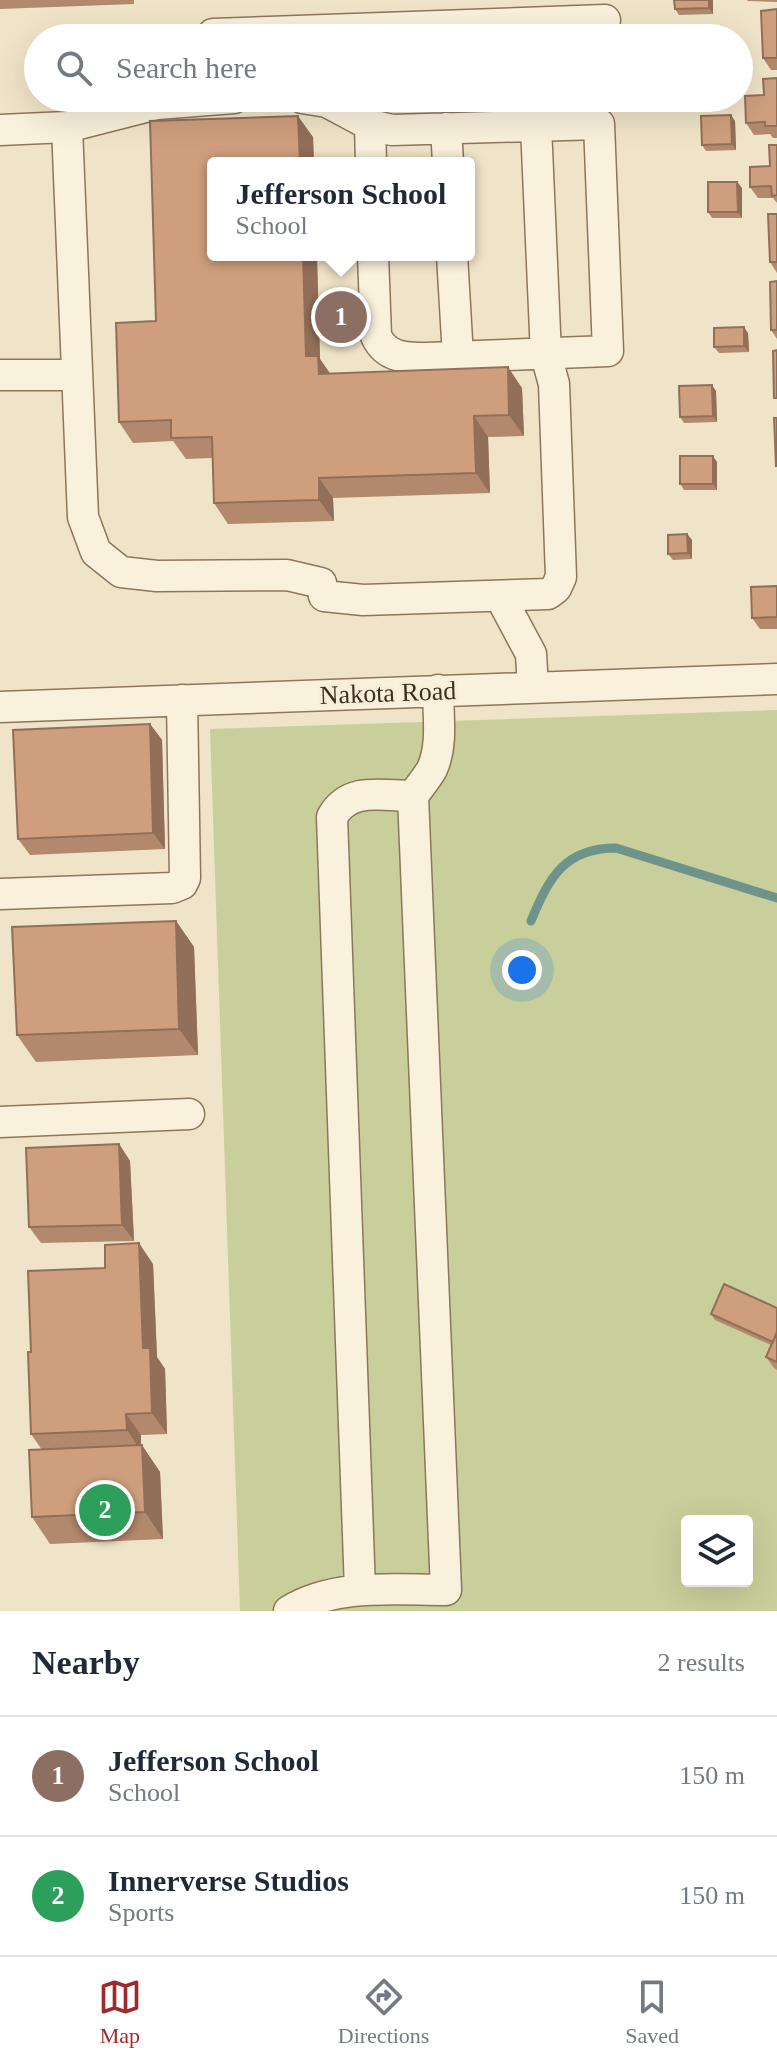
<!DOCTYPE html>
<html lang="en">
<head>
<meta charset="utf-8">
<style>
  :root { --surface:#fff; --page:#f2f2f3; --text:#1f2937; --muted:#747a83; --line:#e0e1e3; --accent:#9e2a2b }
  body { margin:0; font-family:Georgia,serif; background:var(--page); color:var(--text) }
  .controls { position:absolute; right:24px; bottom:24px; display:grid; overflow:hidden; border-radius:8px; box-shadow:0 8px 32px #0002 }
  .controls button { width:72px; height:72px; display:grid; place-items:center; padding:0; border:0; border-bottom:2px solid var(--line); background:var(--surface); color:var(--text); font:40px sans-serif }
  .you { position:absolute; left:522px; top:970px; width:28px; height:28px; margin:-20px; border:6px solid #fff; border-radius:50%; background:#1a73e8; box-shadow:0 0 0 12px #1a73e833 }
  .badge { display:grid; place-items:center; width:52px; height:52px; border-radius:50%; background:var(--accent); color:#fff; font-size:26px; font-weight:700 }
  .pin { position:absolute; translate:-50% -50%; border:4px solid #fff; box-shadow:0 2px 8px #0006 }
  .popup { position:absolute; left:207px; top:157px; width:268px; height:104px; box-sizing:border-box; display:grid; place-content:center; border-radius:8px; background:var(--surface); filter:drop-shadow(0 2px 6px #0005); font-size:26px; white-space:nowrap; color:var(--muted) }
  .popup b { font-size:30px; color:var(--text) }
  .popup::after { content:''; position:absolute; left:50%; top:100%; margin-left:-16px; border:16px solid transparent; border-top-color:var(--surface) }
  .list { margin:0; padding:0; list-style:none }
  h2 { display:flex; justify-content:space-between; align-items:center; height:104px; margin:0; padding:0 32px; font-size:34px }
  h2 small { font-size:26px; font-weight:400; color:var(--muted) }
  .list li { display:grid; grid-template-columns:52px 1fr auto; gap:24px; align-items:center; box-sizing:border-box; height:120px; padding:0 32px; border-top:2px solid var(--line) }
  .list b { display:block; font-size:30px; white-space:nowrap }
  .list p { margin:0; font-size:26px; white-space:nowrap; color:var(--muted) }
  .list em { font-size:26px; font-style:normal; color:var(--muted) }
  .icon { flex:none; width:44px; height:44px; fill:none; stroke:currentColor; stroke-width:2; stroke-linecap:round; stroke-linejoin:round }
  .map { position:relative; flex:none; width:777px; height:1611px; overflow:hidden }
  .search { position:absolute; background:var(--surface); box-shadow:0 8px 32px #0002; left:24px; right:24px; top:24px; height:88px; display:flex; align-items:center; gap:20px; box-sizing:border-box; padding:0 28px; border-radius:44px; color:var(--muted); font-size:30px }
  .sheet { height:344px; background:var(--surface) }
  nav { display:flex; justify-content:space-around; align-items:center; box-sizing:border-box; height:112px; border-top:2px solid var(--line); background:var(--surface); font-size:22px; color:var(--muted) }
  nav a { display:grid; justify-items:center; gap:4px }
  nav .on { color:var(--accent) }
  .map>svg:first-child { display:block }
  .green { fill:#c9cf9b; fill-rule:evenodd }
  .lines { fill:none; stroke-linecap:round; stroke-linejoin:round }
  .stream { stroke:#6f938a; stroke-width:9 }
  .minor-casing { stroke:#8d765c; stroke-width:33 }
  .minor { stroke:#faf1dc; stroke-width:30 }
  .wall { fill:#b2896c }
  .shaded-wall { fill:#916f58 }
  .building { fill:#cf9f7d; stroke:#916f58; stroke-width:2 }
  .labels { text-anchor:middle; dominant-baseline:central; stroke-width:6; stroke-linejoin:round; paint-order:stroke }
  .street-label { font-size:26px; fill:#3d2e20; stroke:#f7eed8 }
</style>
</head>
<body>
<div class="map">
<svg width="777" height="1611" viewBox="0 0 777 1611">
  <rect width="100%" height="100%" fill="#f0e4c8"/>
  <path class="green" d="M777,710V1611H240L210,729ZM687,1521H747V1581H687Z"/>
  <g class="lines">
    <path class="stream" d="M531,921C549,878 564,848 616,848L777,898"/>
    <g class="minor-casing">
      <path id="minor" d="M213,34L605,20
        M302,98L327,102L370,125L392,130L599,124L608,351L427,358C406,358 386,358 376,336L373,255
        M370,125L371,163
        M67,127L83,517L96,552L121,572L157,576L287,575L321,583L324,596L363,600L548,594L556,588L561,577L554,384L546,355L536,126
        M446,128L448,163
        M0,130L67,127L157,104L234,98
        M452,255L458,357
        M0,375H77
        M500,596L531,654L533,688
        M0,707L777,679
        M0,894L172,888L182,884L185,878L182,700
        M0,1122L189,1114
        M360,1590L332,817C349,786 382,796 413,796C419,787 427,778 432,769C443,745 438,716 438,690
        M289,1611C335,1583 394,1590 446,1590L413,796"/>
    </g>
    <use href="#minor" class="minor"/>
  </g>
  <path class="wall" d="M0,0H134V4L0,9Z
    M713,0V14L679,15L675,9Z
    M747,0H777V2L748,1Z
    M777,9V70H771L763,58Z
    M777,78V138H773L770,134L754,135L746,123Z
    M735,121L736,150L706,151L702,145Z
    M313,137L320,359L330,373L522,388L524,436L488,437L490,493L333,498L334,521L228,524L214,503L212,458L186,459L173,441L133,443L119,422L156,321Z
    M777,145V203L773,198H758L750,187L770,166Z
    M737,182L742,188V218H712L708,212Z
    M777,214V273L770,262Z
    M777,281V339L771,330Z
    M748,333L749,352L719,353L714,347Z
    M716,391L717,422L684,423L680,417Z
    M717,462V490H684L680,484Z
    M687,534L692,540V559L673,560L668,554Z
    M777,586V629H760L752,618Z
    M150,724L162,740L165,849L30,855L18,839Z
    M176,921L194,947L198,1055L36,1062L17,1035Z
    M119,1144L130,1161L134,1241L41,1243L29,1227Z
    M153,1264L157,1357L165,1369L167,1434L141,1435V1445L160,1472L163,1539L50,1544L32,1517L42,1450L31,1434V1352L105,1268Z
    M777,1308V1370L774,1368L766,1357L771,1345L715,1320L711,1314Z"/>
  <path class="shaded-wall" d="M709,0H713V14L709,8Z
    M731,115L735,121L736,150L732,144Z
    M298,116L313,137L314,163H300Z
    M737,182L742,188V218L738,212Z
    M303,255H317L320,359L332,377L333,394L306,356Z
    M744,327L748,333L749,352L744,346Z
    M508,367L522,388L524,436L509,415Z
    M712,385L716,391L717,422L713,416Z
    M474,416L488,437L490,493L476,473Z
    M713,456L717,462V490L713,484Z
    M319,478L333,498L334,521L319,500Z
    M687,534L692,540V559L688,553Z
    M150,724L162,740L165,849L153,833Z
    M176,921L194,947L198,1055L179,1029Z
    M119,1144L130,1161L134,1241L122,1225Z
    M139,1243L153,1264L157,1357L165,1369L167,1434L152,1413L143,1348Z
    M126,1414L141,1435V1451L127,1430Z
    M142,1445L160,1472L163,1539L145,1512Z"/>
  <path class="building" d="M674,0H709V8L675,9Z
    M777,9V58H763L761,11Z
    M777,78V126H765V122L746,123L745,96L764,95L763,79Z
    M731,115L732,144L702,145L701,116Z
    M298,116L300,163H213V255H303L306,356H318L319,374L508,367L509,415L474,416L476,473L319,478V500L214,503L212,437L171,438V420L119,422L116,323L156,321L150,121Z
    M769,145H777V195L772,196L771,186L750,187V167L770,166Z
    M708,182H737L738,212H708Z
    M768,214H777V262H770Z
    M777,281V330H771L770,282Z
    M744,327V346L714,347V328Z
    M777,350V398H774L773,351Z
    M712,385L713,416L680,417L679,386Z
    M774,418H777V466H776Z
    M680,456H713V484H680Z
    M687,534L688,553L668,554V535Z
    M777,586V617L752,618L751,587Z
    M150,724L153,833L18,839L13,730Z
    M176,921L179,1029L17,1035L12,927Z
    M119,1144L122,1225L29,1227L26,1148Z
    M139,1243L143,1348H150L152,1413L126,1414L127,1430L31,1434L28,1352H31L28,1271L105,1268V1245Z
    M724,1284L777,1308V1332L773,1342L711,1314Z
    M777,1332V1362L766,1357Z
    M142,1445L145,1512L32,1517L29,1450Z"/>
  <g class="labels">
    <g class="street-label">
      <text transform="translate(388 693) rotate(-2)">Nakota Road</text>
    </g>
  </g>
</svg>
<div class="controls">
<button><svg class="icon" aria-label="layers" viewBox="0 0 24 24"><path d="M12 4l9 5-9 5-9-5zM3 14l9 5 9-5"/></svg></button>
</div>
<div class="you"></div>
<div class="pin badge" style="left:341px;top:317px;background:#8d6e63">1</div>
<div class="popup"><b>Jefferson School</b>School</div>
<div class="pin badge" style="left:105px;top:1510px;background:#2e9e5b">2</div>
<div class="search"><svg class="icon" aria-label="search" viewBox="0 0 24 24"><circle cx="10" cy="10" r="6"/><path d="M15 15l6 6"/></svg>Search here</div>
</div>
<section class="sheet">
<h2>Nearby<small>2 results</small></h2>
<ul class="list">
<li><span class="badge" style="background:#8d6e63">1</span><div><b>Jefferson School</b><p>School</p></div><em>150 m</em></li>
<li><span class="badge" style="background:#2e9e5b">2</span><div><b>Innerverse Studios</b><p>Sports</p></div><em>150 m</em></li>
</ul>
</section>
<nav>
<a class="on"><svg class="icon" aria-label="map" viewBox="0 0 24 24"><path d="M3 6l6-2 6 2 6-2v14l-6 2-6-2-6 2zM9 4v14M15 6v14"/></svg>Map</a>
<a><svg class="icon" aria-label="directions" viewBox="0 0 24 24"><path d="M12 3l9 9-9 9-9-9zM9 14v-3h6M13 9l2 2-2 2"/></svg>Directions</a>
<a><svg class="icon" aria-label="saved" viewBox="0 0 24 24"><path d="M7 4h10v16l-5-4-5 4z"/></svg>Saved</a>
</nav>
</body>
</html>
